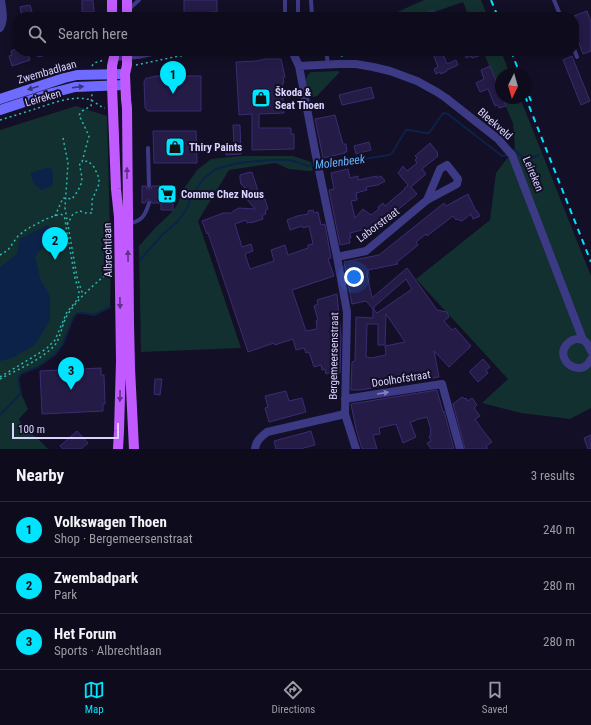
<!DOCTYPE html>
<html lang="en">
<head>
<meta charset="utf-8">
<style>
  :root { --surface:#0e0b1c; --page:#1c1929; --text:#f1f3f6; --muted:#9b9ba3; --line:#2e2b3b; --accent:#00e5ff }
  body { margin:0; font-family:"Roboto Condensed",sans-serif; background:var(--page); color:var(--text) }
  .compass { position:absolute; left:495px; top:68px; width:36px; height:36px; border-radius:50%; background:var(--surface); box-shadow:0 2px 10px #0003; rotate:185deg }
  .scale { position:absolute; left:12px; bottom:10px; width:107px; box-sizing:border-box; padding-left:4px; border:2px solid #d9d4ff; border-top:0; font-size:11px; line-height:14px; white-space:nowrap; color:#d9d4ff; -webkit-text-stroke:3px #130f26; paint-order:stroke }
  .you { position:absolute; left:354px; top:277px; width:14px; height:14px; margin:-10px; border:3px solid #fff; border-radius:50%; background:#1a73e8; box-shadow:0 0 0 6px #1a73e833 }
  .badge { display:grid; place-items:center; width:26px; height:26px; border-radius:50%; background:var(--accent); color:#111; font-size:13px; font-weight:700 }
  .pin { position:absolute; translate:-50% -33px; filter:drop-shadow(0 1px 2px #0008) }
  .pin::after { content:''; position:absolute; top:21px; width:14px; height:12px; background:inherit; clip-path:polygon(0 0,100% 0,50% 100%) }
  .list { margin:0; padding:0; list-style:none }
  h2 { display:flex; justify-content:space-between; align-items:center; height:52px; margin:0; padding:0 16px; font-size:17px }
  h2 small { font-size:13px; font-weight:400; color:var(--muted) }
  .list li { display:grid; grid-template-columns:26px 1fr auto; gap:12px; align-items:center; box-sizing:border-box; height:56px; padding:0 16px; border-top:1px solid var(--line) }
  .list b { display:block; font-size:15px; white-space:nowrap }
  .list p { margin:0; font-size:13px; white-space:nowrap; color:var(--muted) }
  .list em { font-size:13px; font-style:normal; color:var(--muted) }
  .icon { flex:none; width:22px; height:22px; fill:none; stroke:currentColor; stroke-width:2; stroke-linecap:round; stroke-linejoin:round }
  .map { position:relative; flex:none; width:591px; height:449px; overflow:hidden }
  .search { position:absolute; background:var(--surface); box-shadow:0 2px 10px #0003; left:12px; right:12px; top:12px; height:44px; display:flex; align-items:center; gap:10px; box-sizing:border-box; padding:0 14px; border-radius:16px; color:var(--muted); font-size:15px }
  .sheet { height:220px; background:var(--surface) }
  nav { display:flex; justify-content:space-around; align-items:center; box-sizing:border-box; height:56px; border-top:1px solid var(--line); background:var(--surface); font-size:11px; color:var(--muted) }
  nav a { display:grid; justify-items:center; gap:2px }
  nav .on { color:var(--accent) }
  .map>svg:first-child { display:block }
  .green { fill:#12302f }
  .water { fill:#0c2248 }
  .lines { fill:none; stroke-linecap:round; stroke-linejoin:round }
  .stream { stroke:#0c2248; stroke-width:2 }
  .building { fill:#241b47; stroke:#3b2d73; fill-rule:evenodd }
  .path { stroke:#2fb8b0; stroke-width:1.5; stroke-dasharray:2 3; stroke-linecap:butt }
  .lane { stroke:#3d3a85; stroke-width:4 }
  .street { stroke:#3d3a85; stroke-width:8 }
  .secondary { stroke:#6f6bff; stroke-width:10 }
  .primary { stroke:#c25bff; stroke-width:10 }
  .rail { stroke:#00e5ff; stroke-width:2; stroke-dasharray:6 5; stroke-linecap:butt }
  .oneway { fill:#38347d }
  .oneway2 { fill:#623188 }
  .oneway3 { fill:#837fbc }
  .labels { text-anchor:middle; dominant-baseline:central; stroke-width:4; stroke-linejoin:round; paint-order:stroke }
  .street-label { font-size:11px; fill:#d9d4ff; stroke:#130f26 }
  .poi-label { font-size:11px; font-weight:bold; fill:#d9d4ff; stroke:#130f26; text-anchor:start }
  .water-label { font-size:12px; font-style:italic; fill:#62b6ff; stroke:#130f26 }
</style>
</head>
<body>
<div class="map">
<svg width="591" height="449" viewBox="0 0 591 449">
  <rect width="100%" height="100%" fill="#130f26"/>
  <path class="green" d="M424,0H481L488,17H469L463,2L420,17H386Z
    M483,51H501L510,74H501V95Z
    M339,71V73L317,96L310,98C308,90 302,77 311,72Z
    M502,98H520L591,276V408L570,419L521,413L482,403L508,379L416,279L490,220L496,173L515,148L513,123Z
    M76,106L107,116L111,270L110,307L94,315L83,313H77L73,318L63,344L55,355L38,367L22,373L18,378L21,393L28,409L19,419L22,427L36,437L48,449H0V130Z
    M241,156H293L311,162L313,171H308L289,169L275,163L229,170L198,221L241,348L141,352L139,246L156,227L170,214L177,205L183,190L197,170L211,159Z"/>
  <path class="water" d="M48,167L52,169L53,176V184L50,187L42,190C36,187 31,180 31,173Z
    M47,225L54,233L35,257L41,281L50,295V320L35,345L12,358L0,361V267L17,254L20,239Z"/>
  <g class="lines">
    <path class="stream" d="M514,153L515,150L525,160L539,155
      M321,165L339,163L389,155L392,153L406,130C414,129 421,134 429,133L443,113L448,114L502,156L508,155
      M140,260L163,234L178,221L186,210L192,195L205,177L216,169L238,163L270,160H290L308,166L316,165
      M0,415L21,393L18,378L22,373L38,367L55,355L63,344L73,318L77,313H83L94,315L110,307"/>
  </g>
  <path class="building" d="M82,0H93L94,12H82Z
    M184,0H217V12H211L212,17H184Z
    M30,5L32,12L39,17H22L20,7Z
    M433,10L436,17H418Z
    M587,11L591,22V51L583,54L574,30V16Z
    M16,49L18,53L27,51L30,60L12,66L9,56L12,55L11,51Z
    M27,51H55V52L39,57Z
    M432,51H449L443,54L447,64L456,60L458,65L447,70V71L441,74L440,72L436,74L434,69L438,67Z
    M464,51H482L478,53L479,56L472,58L471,56L466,58Z
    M572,56L590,101L581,105L563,60Z
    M265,59H281L285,77H283L284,83L282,84L284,113L259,114V128H291V134H294V149L252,150V114L239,115L236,62L257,61Z
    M490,66L501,93V98H503L506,106L499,108L498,105L495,106L488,89L480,92L476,83L484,79L481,70Z
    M156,76H201V111H148L145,108V106L144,82L146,78H148Z
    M371,87L374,98L342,105L339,95Z
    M335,115L343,144H346L347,152H344L345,153L323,158L315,119Z
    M233,125H240L241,154L226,155V144H234Z
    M153,131H196L197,163H154Z
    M369,142L371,150L356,154L354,146Z
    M430,143L438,153H437L438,156L422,169L426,174L411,187L417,194L372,231L369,229L364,233L362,230L350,233L351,238H349L350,243L340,245L329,190L334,189L331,173L348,169L350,178L358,176V180L377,176V178L381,176L385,181L378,185L366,187L367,190L356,193L357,200L351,201L355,218L363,209L371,215L379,209L378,207L383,203L385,206L405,189H404L408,185L398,173L403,166L407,171L417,163L415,160L417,158L415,156Z
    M250,172V173L252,172L261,200L265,199L268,209L265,211L266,214L262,215L263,219L251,223V222L247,223L246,220L235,224L242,247L251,244L253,251L245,254L250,269L274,261L271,250L285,245L288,255L308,248V245L313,244L309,226L303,228L302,226L290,230L287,220L297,216L308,214V211L313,210L314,213L318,212L321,225L325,224L331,258L328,259L334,276L292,290L306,331L317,329L316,321L318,320L314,306L318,304L317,300L337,294L341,336L340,373H328L326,374L325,369L322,370L321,365L314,367L309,352L306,353L304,348L296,350L293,339L275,345L274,343L248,352L208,233L207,234L202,221L223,213H231L235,210L239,208L255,209L245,197V188L241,184L240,179V175Z
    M142,186H146L147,189H151L152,186H173V210H161V203H152L150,200H147L145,203H142Z
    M468,194L476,211H477L480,216L473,219L471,214L462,221V220L460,221L458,219L456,220L453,216L427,236L426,234L416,242L418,245L396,263L398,264L368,270V274H367L372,298L407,268L437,310L447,312L449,317L444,321L452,330L455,328L471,346L449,367L434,351L439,377L360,390H351L352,362L355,361L356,317L373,318V309L366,301L352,304L344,262L379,255L444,203L446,206ZM406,279L412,289L377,313L374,310V307ZM386,314L405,342L385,346L386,355L371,358L366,357L367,324H378V345H385Z
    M483,359L490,367L486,370L488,373L478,382L470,373V371Z
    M101,368V375H104L105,404H103V411L42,414L40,371Z
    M155,379H162L160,395L154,394Z
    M437,390L443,412L444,411L454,449H431L427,443L431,441L429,436L431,435L430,431L431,430L427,417L415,420V421L410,422L416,437L403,443L396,424L379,428L380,434L373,435L377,449H362L356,429L351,404Z
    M286,391L289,401L302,398L306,412L269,422L265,408L268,407L265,396Z
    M462,397L465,399L466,398L468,401L472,398L477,405L474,408L480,416L475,419L481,428L492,442L486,446L488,449H465L453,404Z
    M77,431L88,443L81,449H63L60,446Z
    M311,431L315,445L300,449H276L274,441Z
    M591,435V449H588L584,438Z"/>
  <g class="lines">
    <path class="path" d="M301,51L321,53
      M331,54L343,56
      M136,65L174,57L206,52L231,51
      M92,66L94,63L104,60
      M0,120C13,116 26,112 38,108C53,103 70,96 87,99C94,100 98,106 105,108
      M63,138L68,163L65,208L77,277L83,295
      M55,216L63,198L72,199C78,191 84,183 81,173C81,169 79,167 80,163L82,162L89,136L79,115L82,111L91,106L92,94
      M0,255L8,250L18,236L27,229L46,219L60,214C66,215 65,222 66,226
      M0,377L46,349L55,340L67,312L78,299L79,292L75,278L66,227L73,214L80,211L86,213H92V200L99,184V178L94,167L88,161L82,162
      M0,379C18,369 40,361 55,345C61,337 62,323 68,314C79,297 95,284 111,270"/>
    <path class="lane" d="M298,0V17
      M311,0L312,17
      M554,0L561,17
      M129,9L139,0
      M285,17V0
      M574,49L577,57
      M326,51L328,64
      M148,148L149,186
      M128,224C142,221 145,216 149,203"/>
    <path class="street" d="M0,28C5,20 2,9 1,0
      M292,51L299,66L315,151L337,257L347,312L345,414L356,449
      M114,57L138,55L156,51
      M299,66L338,64H356L373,67L390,71L417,81L437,92L446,98L498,139L512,155L583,340
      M337,257L366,251L427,200L457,184L458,179L447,165L440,169L427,200
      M591,351C588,345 586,339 578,339C574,339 570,341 567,344C553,360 582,380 591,359
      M345,399L442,384L460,449
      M255,449C256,441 261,437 267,432L345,414"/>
    <path class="secondary" d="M0,99L64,78L77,75L125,74
      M0,110L52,93L75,87L125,85"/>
    <path class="primary" d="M112,0V17
      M127,0V17
      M114,51V57L112,66V85L116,189L119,217L121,361L119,431L118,449
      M127,51V65L125,74L126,99L127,108L129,323L130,368L134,449"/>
    <path class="rail" d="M491,0L498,17
      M511,51L520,74
      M525,86L531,101
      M525,96L591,262"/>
  </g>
  <defs><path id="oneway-solid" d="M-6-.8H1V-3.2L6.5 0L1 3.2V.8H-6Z"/></defs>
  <g class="oneway">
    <use href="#oneway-solid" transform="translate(78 87) rotate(-7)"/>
    <use href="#oneway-solid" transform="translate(33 88) rotate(162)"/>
  </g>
  <g class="oneway2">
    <use href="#oneway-solid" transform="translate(127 173) rotate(-90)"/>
    <use href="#oneway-solid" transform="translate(128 256) rotate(-91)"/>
    <use href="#oneway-solid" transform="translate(120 303) rotate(89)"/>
    <use href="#oneway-solid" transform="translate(120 396) rotate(91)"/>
  </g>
  <use class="oneway3" href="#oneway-solid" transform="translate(383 393) rotate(-9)"/>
  <defs>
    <g id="shop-square" transform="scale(1)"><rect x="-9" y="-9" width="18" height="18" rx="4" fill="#00e5ff" stroke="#130f26"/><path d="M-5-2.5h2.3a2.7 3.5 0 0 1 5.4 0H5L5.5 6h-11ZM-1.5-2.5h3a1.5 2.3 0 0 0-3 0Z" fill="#111"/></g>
    <g id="supermarket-square" transform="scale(1)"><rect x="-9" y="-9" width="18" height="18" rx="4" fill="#00e5ff" stroke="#130f26"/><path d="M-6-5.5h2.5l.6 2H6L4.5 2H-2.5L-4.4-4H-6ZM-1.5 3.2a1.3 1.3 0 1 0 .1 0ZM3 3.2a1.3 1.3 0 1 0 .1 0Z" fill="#111"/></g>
  </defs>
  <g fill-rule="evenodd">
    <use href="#shop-square" x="261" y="98"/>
    <use href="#shop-square" x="175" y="147"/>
    <use href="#supermarket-square" x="167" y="194"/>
  </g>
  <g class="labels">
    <g class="street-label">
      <text transform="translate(47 72) rotate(-16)">Zwembadlaan</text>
      <text transform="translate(43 98) rotate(-16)">Leireken</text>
      <text transform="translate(495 124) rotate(41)">Bleekveld</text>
      <text transform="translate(533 174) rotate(67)">Leireken</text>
      <text transform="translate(378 225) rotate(-37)">Laborstraat</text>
      <text transform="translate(108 250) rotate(-91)">Albrechtlaan</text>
      <text transform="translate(334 356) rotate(-89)">Bergemeersenstraat</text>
      <text transform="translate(401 379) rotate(-9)">Doolhofstraat</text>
    </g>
    <g class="poi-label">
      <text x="275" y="92">Škoda &amp;<tspan x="275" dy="13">Seat Thoen</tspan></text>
      <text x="189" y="147">Thiry Paints</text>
      <text x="181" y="194">Comme Chez Nous</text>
    </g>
    <g class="water-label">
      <text transform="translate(340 162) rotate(-7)">Molenbeek</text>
    </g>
  </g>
</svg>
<svg class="compass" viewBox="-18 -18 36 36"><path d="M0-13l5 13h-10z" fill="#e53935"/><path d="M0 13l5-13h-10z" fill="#9b9ba3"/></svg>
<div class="scale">100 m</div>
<div class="you"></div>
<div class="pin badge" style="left:173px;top:94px">1</div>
<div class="pin badge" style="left:55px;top:260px">2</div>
<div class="pin badge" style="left:71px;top:390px">3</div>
<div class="search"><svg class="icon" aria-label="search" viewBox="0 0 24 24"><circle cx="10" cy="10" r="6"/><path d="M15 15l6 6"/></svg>Search here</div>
</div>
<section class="sheet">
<h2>Nearby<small>3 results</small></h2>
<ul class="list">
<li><span class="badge">1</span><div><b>Volkswagen Thoen</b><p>Shop · Bergemeersenstraat</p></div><em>240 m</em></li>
<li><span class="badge">2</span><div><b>Zwembadpark</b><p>Park</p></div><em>280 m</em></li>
<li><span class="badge">3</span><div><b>Het Forum</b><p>Sports · Albrechtlaan</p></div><em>280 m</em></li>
</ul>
</section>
<nav>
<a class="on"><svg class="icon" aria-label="map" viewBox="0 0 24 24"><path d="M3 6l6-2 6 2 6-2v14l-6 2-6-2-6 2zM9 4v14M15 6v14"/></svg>Map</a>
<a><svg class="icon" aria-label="directions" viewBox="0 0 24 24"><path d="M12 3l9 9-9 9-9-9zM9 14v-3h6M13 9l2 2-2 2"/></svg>Directions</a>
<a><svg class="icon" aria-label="saved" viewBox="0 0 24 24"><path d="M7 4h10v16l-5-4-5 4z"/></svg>Saved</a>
</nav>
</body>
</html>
